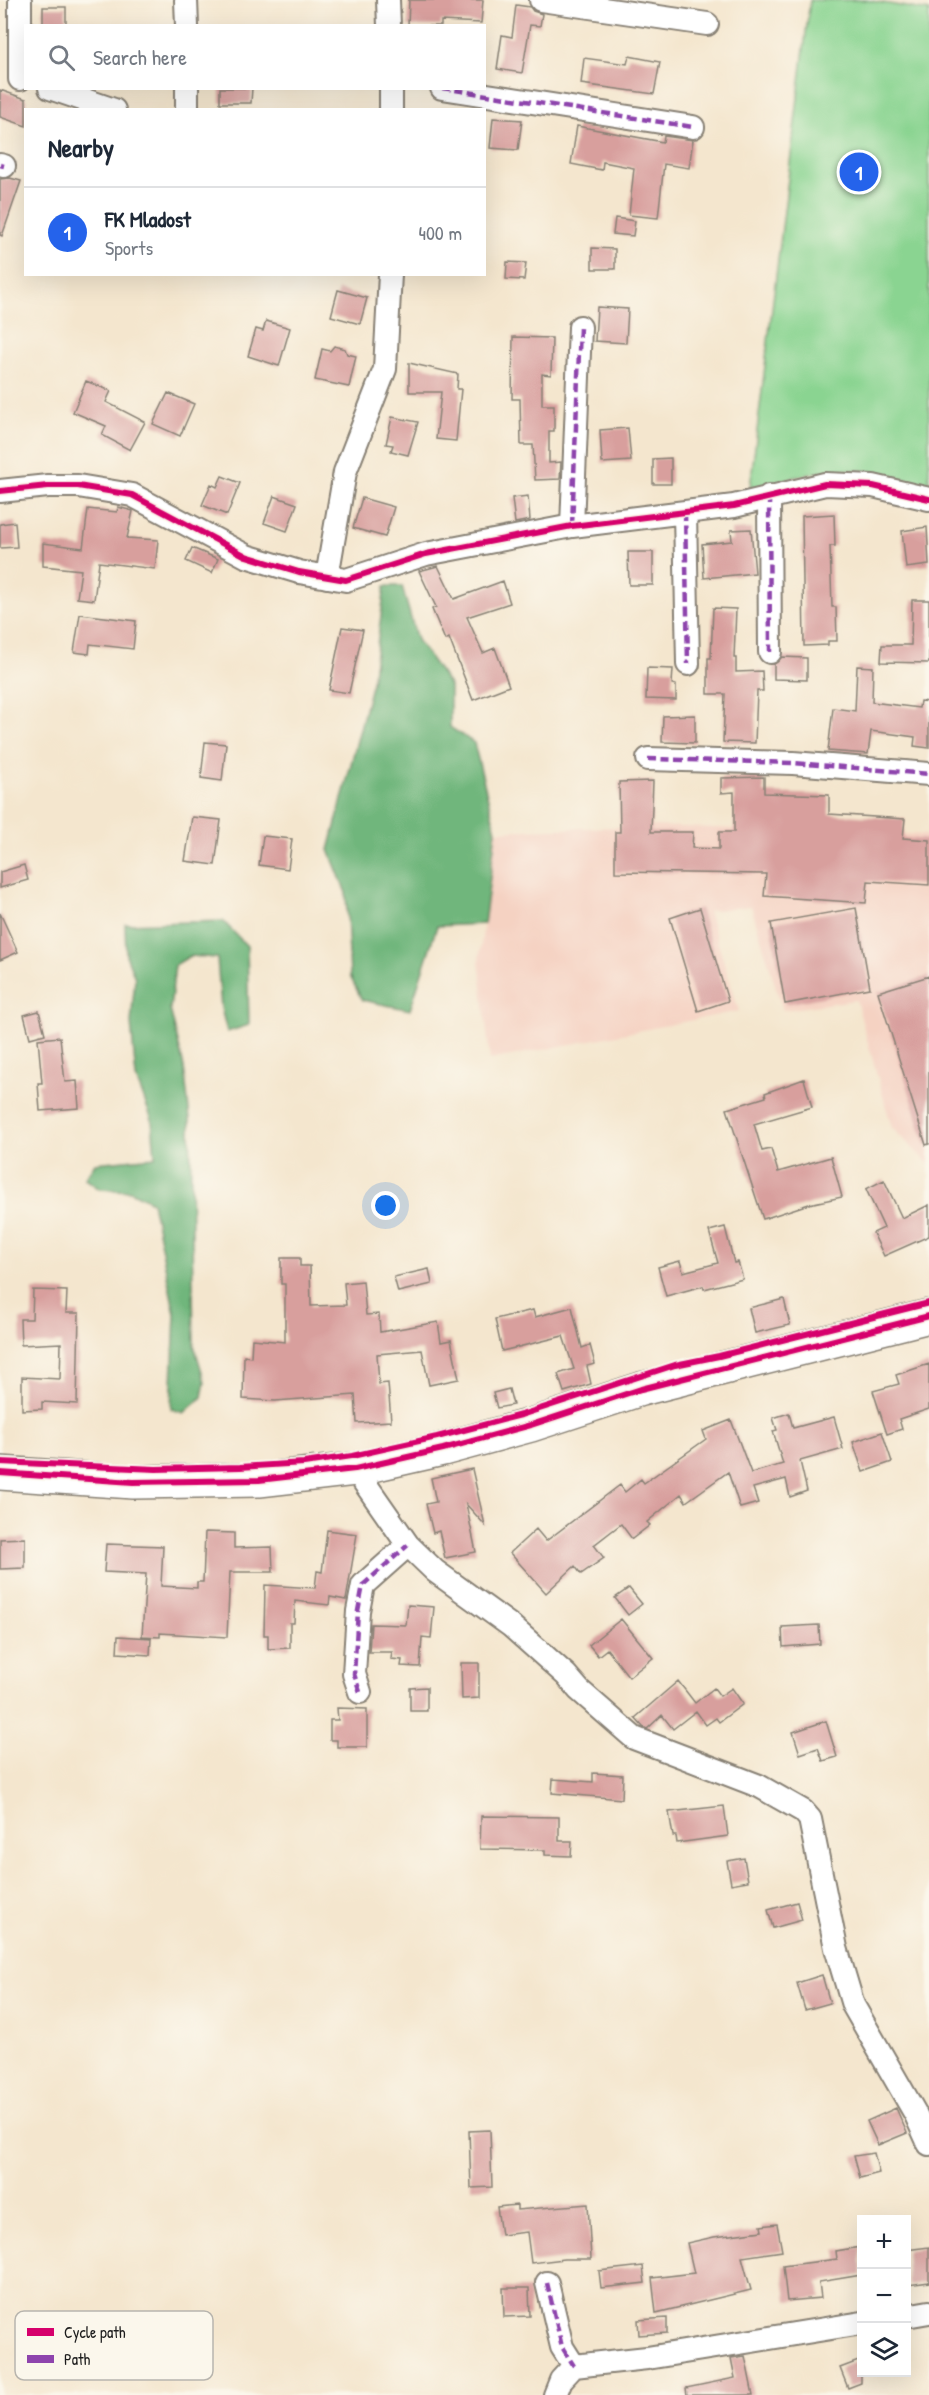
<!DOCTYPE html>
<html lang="en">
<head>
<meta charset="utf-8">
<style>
  :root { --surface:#fff; --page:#f6f6f7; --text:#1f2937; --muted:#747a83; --line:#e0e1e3; --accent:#2563eb }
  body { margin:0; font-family:"Patrick Hand",sans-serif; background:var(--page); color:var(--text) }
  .controls { position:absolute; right:18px; bottom:18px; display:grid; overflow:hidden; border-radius:0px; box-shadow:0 6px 24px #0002 }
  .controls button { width:54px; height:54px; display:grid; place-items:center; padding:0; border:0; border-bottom:2px solid var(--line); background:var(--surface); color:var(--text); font:30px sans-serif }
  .you { position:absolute; left:386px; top:1206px; width:21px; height:21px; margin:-15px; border:4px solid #fff; border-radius:50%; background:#1a73e8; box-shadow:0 0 0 9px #1a73e833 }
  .badge { display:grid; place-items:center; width:39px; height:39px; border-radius:50%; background:var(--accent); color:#fff; font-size:20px; font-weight:700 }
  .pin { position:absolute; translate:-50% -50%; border:3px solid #fff; box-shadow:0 2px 6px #0006 }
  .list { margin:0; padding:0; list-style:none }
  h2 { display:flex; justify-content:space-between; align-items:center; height:78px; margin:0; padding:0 24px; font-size:26px }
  h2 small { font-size:20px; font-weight:400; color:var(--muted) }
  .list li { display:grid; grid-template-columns:39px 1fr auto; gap:18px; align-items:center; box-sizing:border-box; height:90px; padding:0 24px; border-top:2px solid var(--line) }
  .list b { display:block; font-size:22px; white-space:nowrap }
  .list p { margin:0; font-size:20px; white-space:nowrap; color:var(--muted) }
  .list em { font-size:20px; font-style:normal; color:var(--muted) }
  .icon { flex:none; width:33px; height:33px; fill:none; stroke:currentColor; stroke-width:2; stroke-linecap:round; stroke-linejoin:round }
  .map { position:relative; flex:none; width:929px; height:2395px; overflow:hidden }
  .search { position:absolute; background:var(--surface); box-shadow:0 6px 24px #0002; left:24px; top:24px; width:462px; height:66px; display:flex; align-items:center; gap:15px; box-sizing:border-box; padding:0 21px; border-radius:0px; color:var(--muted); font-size:22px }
  .panel { position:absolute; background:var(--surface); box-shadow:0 6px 24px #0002; left:24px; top:108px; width:462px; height:168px; border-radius:0px }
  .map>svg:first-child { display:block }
  .built { fill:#f5d2c2 }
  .green { fill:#8ad491; stroke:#537856; stroke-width:1.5 }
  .forest { fill:#6fb67b; stroke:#46694c; stroke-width:1.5 }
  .building { fill:#d89f9d }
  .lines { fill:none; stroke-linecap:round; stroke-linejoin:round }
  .street-casing { stroke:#888175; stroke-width:26 }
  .primary-casing { stroke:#888175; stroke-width:36 }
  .street { stroke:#fff; stroke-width:22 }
  .primary { stroke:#fff; stroke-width:33 }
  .quiet { stroke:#8e44ad; stroke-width:4.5; stroke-dasharray:9 4.5; stroke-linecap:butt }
  .cycleway-casing { stroke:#fbf7ec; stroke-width:10 }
  .cycleway { stroke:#d6006c; stroke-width:6 }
  .key { fill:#fbf7ec; stroke:#b8b5ae; stroke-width:1.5 }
  .key-label { font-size:16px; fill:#1c1c1c }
</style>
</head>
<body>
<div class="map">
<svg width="929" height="2395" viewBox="0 0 929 2395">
  <rect width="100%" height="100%" fill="#fbf7ec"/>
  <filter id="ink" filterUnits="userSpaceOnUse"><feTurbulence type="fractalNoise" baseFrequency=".0167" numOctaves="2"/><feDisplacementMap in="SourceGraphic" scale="12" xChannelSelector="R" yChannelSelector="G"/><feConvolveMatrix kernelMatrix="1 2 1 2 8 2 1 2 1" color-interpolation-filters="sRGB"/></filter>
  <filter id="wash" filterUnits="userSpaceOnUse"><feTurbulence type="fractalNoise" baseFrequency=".008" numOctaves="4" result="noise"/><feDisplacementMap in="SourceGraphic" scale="24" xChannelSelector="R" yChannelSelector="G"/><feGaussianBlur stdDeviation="1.35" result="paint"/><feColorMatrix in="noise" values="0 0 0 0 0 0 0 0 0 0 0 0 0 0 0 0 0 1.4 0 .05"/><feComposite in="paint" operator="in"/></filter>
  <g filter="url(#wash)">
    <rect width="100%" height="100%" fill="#f4e6ce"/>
    <path class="built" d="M650,826L929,835V1164L892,1128L856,1000L783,1010L751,906L708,911L739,1011L490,1060L479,960L496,831Z"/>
    <path class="green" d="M810,0H866L929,11V486C904,479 877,471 851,470C817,469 782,481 750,488Z"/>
    <path class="forest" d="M385,586H402L417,640L450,686V727L474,743L496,831L484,924L437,926L410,1010L362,1000L350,976L346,893L329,850L372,682Z
      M223,921L247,946L249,1025L227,1032L221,1008L217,958L190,956L175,965L170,1009L184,1067L190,1119L194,1345L205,1382L202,1397L184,1413L171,1409L175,1314L152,1202L131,1191L99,1189L85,1178L95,1163L155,1157L152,1120L136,1078L131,1023L135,978L126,955L125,924Z"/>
    <g id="blocks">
      <path class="building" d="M409,0H483L481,23L441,21V26H408Z
        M516,5L530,7L533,11L542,14L540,26L530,25L522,73L497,69L502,35L512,37Z
        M43,7H66V26H43Z
        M629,56L660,62L654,94L581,84L584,58L627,64Z
        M220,88H252L251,103H220Z
        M0,90L26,99V126L0,117Z
        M493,118L522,120L518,150L490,148Z
        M577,126L663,142L664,136L693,140L689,168L664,164L658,218L629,215L634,168L603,162L602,170L571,164Z
        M10,178L21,181L2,236L0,235V179Z
        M615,218L635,221L633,236L613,234Z
        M592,248L615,249V269H592Z
        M507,262L526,263L524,280L506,279Z
        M338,290L367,298L360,324L331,316Z
        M597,307L628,309L626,343L595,341Z
        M266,321L290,328L279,366L248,356L256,329L263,331Z
        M513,337L552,338L551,375L542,374V405H554V431H549V463L561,462L560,479L535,480L533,445H521L520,399H512Z
        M334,346L345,349L347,354L356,356L349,387L315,380L322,349L330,351Z
        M409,363L458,374L457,389H461L456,441L436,439L441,392H409Z
        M86,381L111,391L106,402L145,422L130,450L102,435L106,426L73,412Z
        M168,393L194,404L180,436L153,424Z
        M392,417L418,422L408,455L391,451L393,445L386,444Z
        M628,428L631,461L602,463L600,430Z
        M671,458V484H653V459Z
        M222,476L240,483L227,515L202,505L211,484L217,487Z
        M274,496L297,504L287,531L264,523Z
        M528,496L530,520L515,523L512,498Z
        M362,498L394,507L385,537L353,528Z
        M118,507L133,511L127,538L158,540L155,569L99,562L94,600L77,598L81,570L43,566V543L83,548L88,509L117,512Z
        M834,514L835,546H830L832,607H836L837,641H828V645L804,646L802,516Z
        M15,522L17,547L0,548V524Z
        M927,527L929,565L906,568L902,531Z
        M751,529L755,573L704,578L702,544L732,541L731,530Z
        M192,548L218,559L212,573L186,561Z
        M628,552H653V585H629Z
        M438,566L454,599L503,581L510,603L467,617L483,653L495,648L509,686L473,700L449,638L445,640L432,609L436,607L419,571Z
        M912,600H929V663L881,662L882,645H911Z
        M713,608L736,609L734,658H736V672L762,671L763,691H757L755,743L723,742L725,694H708V658H711Z
        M80,614L136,621L133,649L90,644L89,654L74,652Z
        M342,627L363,630L349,693L329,690Z
        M782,657L807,658V680L774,679V664Z
        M857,666L873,667L872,702L919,708L920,701L929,702V748L914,746L915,737L871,731L868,754L828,751L833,708L855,711Z
        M647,668L673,669L672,684L676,685V700L646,699Z
        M695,715V743L662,742L663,716Z
        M205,742L226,744L222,781L201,778Z
        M764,777V793L829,795V814L905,819L903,838L929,840V885L868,881L866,903L764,896L766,874L615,872V832H620L619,782L653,781L651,832H693L692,848L719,849V832H734V792L721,793V778Z
        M192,817L221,820L215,865L185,861Z
        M263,836L292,839L288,869L259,865Z
        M24,865L28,880L0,888V872Z
        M700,908L728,1001L698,1011L670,918Z
        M856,908L870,988L785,1004L771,923Z
        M0,913L18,952L0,960Z
        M929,976V1144L926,1145L878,992Z
        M39,1011L45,1034L30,1038L24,1015Z
        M60,1037L65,1082L77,1081L79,1108L40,1111L38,1083H42L38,1039Z
        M804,1079L812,1107L754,1124L762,1151L771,1149L778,1172L831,1157L842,1197L809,1204L763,1219L727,1109L766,1097L765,1093Z
        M884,1180L902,1218L929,1205V1236L884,1256L873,1233L884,1228L866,1189Z
        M725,1227L734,1263L738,1262L743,1279L704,1289L703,1286L666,1296L658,1267L680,1261L683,1272L718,1263L709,1231Z
        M281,1258H300V1266H310L311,1306L346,1305L344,1283L363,1281L366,1315L379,1314L380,1332L438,1322L441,1342L451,1340L459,1379L429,1385L422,1350L377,1354L379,1384L388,1383L391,1421L357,1423L355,1395L275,1401L243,1399L244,1356L251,1357L252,1339L285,1342V1284H281Z
        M429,1269L432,1284L398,1292L394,1277Z
        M33,1290L67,1291L66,1313H79L77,1404L42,1402V1409L22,1410V1377L60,1379L61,1343L21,1345L20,1319H32Z
        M784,1299L790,1325L755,1333L749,1308Z
        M572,1307L582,1348L590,1345L595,1364L587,1366L591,1384L564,1392L558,1374L574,1369L563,1336L502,1351L495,1319L533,1310L535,1317Z
        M929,1364V1409L899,1419L902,1429L887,1434L873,1391L899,1384L896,1375Z
        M509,1389L513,1405L497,1408L493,1393Z
        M789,1413L793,1428L834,1417L843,1449L800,1461L807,1491L790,1497L786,1479L753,1488L758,1503L740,1508L728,1472L686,1502L681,1494L647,1522L650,1525L632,1539L621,1524L594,1545L604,1558L581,1574L575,1566L546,1593L510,1553L536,1529L546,1541L620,1485L625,1492L641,1479L644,1483L706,1439L703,1431L731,1420L751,1473L783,1464L773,1431L777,1430L773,1418Z
        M882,1432L892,1462L863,1472L853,1442Z
        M472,1469L485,1525L466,1504L476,1552L445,1558L439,1531L433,1533L426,1504L436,1502L431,1478Z
        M327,1530L357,1534L346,1600L330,1597L329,1605L295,1601L294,1623H290V1648L268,1649V1635H264L265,1585L315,1588L317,1571L322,1572Z
        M205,1532L234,1533V1548L272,1547L273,1572H230L227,1637L160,1633V1637L142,1636L146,1574L104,1572L106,1544L163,1546L161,1586L197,1588V1582H203Z
        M25,1538V1568L0,1569V1539Z
        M629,1588L642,1604L628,1615L615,1598Z
        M408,1605L434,1607L431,1638L422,1637L420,1667L401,1666L402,1660L391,1659L392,1652H369L371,1624L406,1625Z
        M621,1619L653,1658L629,1677L607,1649L598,1656L589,1645Z
        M819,1625L820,1644L783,1647L782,1627Z
        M118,1636L151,1638L150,1655L117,1653Z
        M461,1663H479V1698L462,1699Z
        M678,1681L695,1703L714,1688L720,1696L732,1688L743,1704L719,1722L716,1718L706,1725L696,1711L673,1729L662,1715L647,1729L643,1727L635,1718Z
        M427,1687V1711H410V1688Z
        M337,1708L367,1709V1747H337V1740H330V1720H338Z
        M826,1721L837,1757L823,1761L818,1748L800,1754L793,1732Z
        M593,1773L623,1775L622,1799L552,1793L553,1779L593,1782Z
        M724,1806L728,1836L677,1843L676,1836H673L669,1812Z
        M481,1816L559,1817V1841H572L571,1856L545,1855V1850L480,1849Z
        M744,1858L748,1881L731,1884L727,1861Z
        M797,1902L802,1920L773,1928L768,1910Z
        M822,1975L830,2003L805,2010L797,1983Z
        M896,2108L907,2133L878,2145L867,2121Z
        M490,2130L492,2187L471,2188L469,2131Z
        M874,2153L879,2173L860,2178L854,2156Z
        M588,2204L591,2259H564L531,2263L527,2232L501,2235L497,2207L517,2205V2210Z
        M777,2224L782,2251L742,2257L751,2290L656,2313L652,2278L694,2273L687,2243L714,2237L762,2231L761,2226Z
        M861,2247V2275L819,2282L821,2298L787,2301L783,2266L837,2259L836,2251Z
        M929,2247V2282L908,2285L906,2250Z
        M643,2266L645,2283L601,2288L599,2271Z
        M503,2288H529L530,2316L504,2317Z
        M667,2318V2333L639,2335L638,2320Z
        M745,2356L753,2395H687L686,2388L735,2378L731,2358Z
        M861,2360V2383L848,2388L840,2368Z"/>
    </g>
  </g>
  <g filter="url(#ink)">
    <use href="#blocks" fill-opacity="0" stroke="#888175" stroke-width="1.5"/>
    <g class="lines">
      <g class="street-casing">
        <path id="street" d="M186,0L187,26
          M388,0L389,26
          M541,0L707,24
          M20,79V0
          M50,88L114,110
          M187,88V110
          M391,88V110
          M442,88L693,127
          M0,165L4,166
          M0,491L48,486H78L132,495L246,556L299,572L346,580L426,554L572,526L734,506L825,484L873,486L929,499
          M769,496L770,652
          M685,512L688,664
          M572,526L580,327
          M327,577L345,472L385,369L390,274
          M648,759L793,763L929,774
          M355,1469L408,1545L435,1571L511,1626L566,1675L579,1690L634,1738L759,1786L803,1811L810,1819L836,1948L853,2005L915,2113L929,2144
          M360,1692L354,1674L358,1611L363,1585L408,1545
          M547,2283L562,2347L574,2366
          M906,2316L929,2312
          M555,2395L561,2380L574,2366L647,2358L862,2323"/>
      </g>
      <g class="primary-casing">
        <path id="primary" d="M0,1473L133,1482L259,1480L355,1469L443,1449L531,1425L641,1389L929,1316"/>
      </g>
      <use href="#street" class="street"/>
      <use href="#primary" class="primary"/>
      <path class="quiet" d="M442,88L693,127
        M0,165L4,166
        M769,496L770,652
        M685,512L688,664
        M572,526L580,327
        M648,759L793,763L929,774
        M360,1692L354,1674L358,1611L363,1585L408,1545
        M547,2283L562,2347L574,2366"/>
      <g class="cycleway-casing">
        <path id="cycleway" d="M0,491L48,486H78L132,495L246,556L299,572L346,580L426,554L572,526L734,506L825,484L873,486L929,499
          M0,1462L156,1469L240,1467L304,1463L352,1456L437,1437L521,1415L675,1365L719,1356L929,1303
          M0,1473L133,1482L259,1480L355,1469L443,1449L531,1425L641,1389L929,1316"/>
      </g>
      <use href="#cycleway" class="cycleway"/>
    </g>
  </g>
  <rect x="15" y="2311" width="198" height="69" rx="9" class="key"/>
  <rect x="27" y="2328" width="27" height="8" fill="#d6006c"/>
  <rect x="27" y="2355" width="27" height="8" fill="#8e44ad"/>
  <g class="key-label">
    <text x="64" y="2338">Cycle path</text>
    <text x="64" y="2365">Path</text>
  </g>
</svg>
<div class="controls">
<button>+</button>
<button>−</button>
<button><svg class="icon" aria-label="layers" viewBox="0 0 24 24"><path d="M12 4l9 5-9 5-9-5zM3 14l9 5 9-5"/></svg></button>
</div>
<div class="you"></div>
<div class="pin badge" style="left:859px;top:172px">1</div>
<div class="search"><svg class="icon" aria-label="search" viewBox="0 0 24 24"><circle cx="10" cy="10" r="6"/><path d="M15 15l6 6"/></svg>Search here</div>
<section class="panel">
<h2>Nearby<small></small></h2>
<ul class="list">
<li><span class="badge">1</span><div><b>FK Mladost</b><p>Sports</p></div><em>400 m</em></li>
</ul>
</section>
</div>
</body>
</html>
